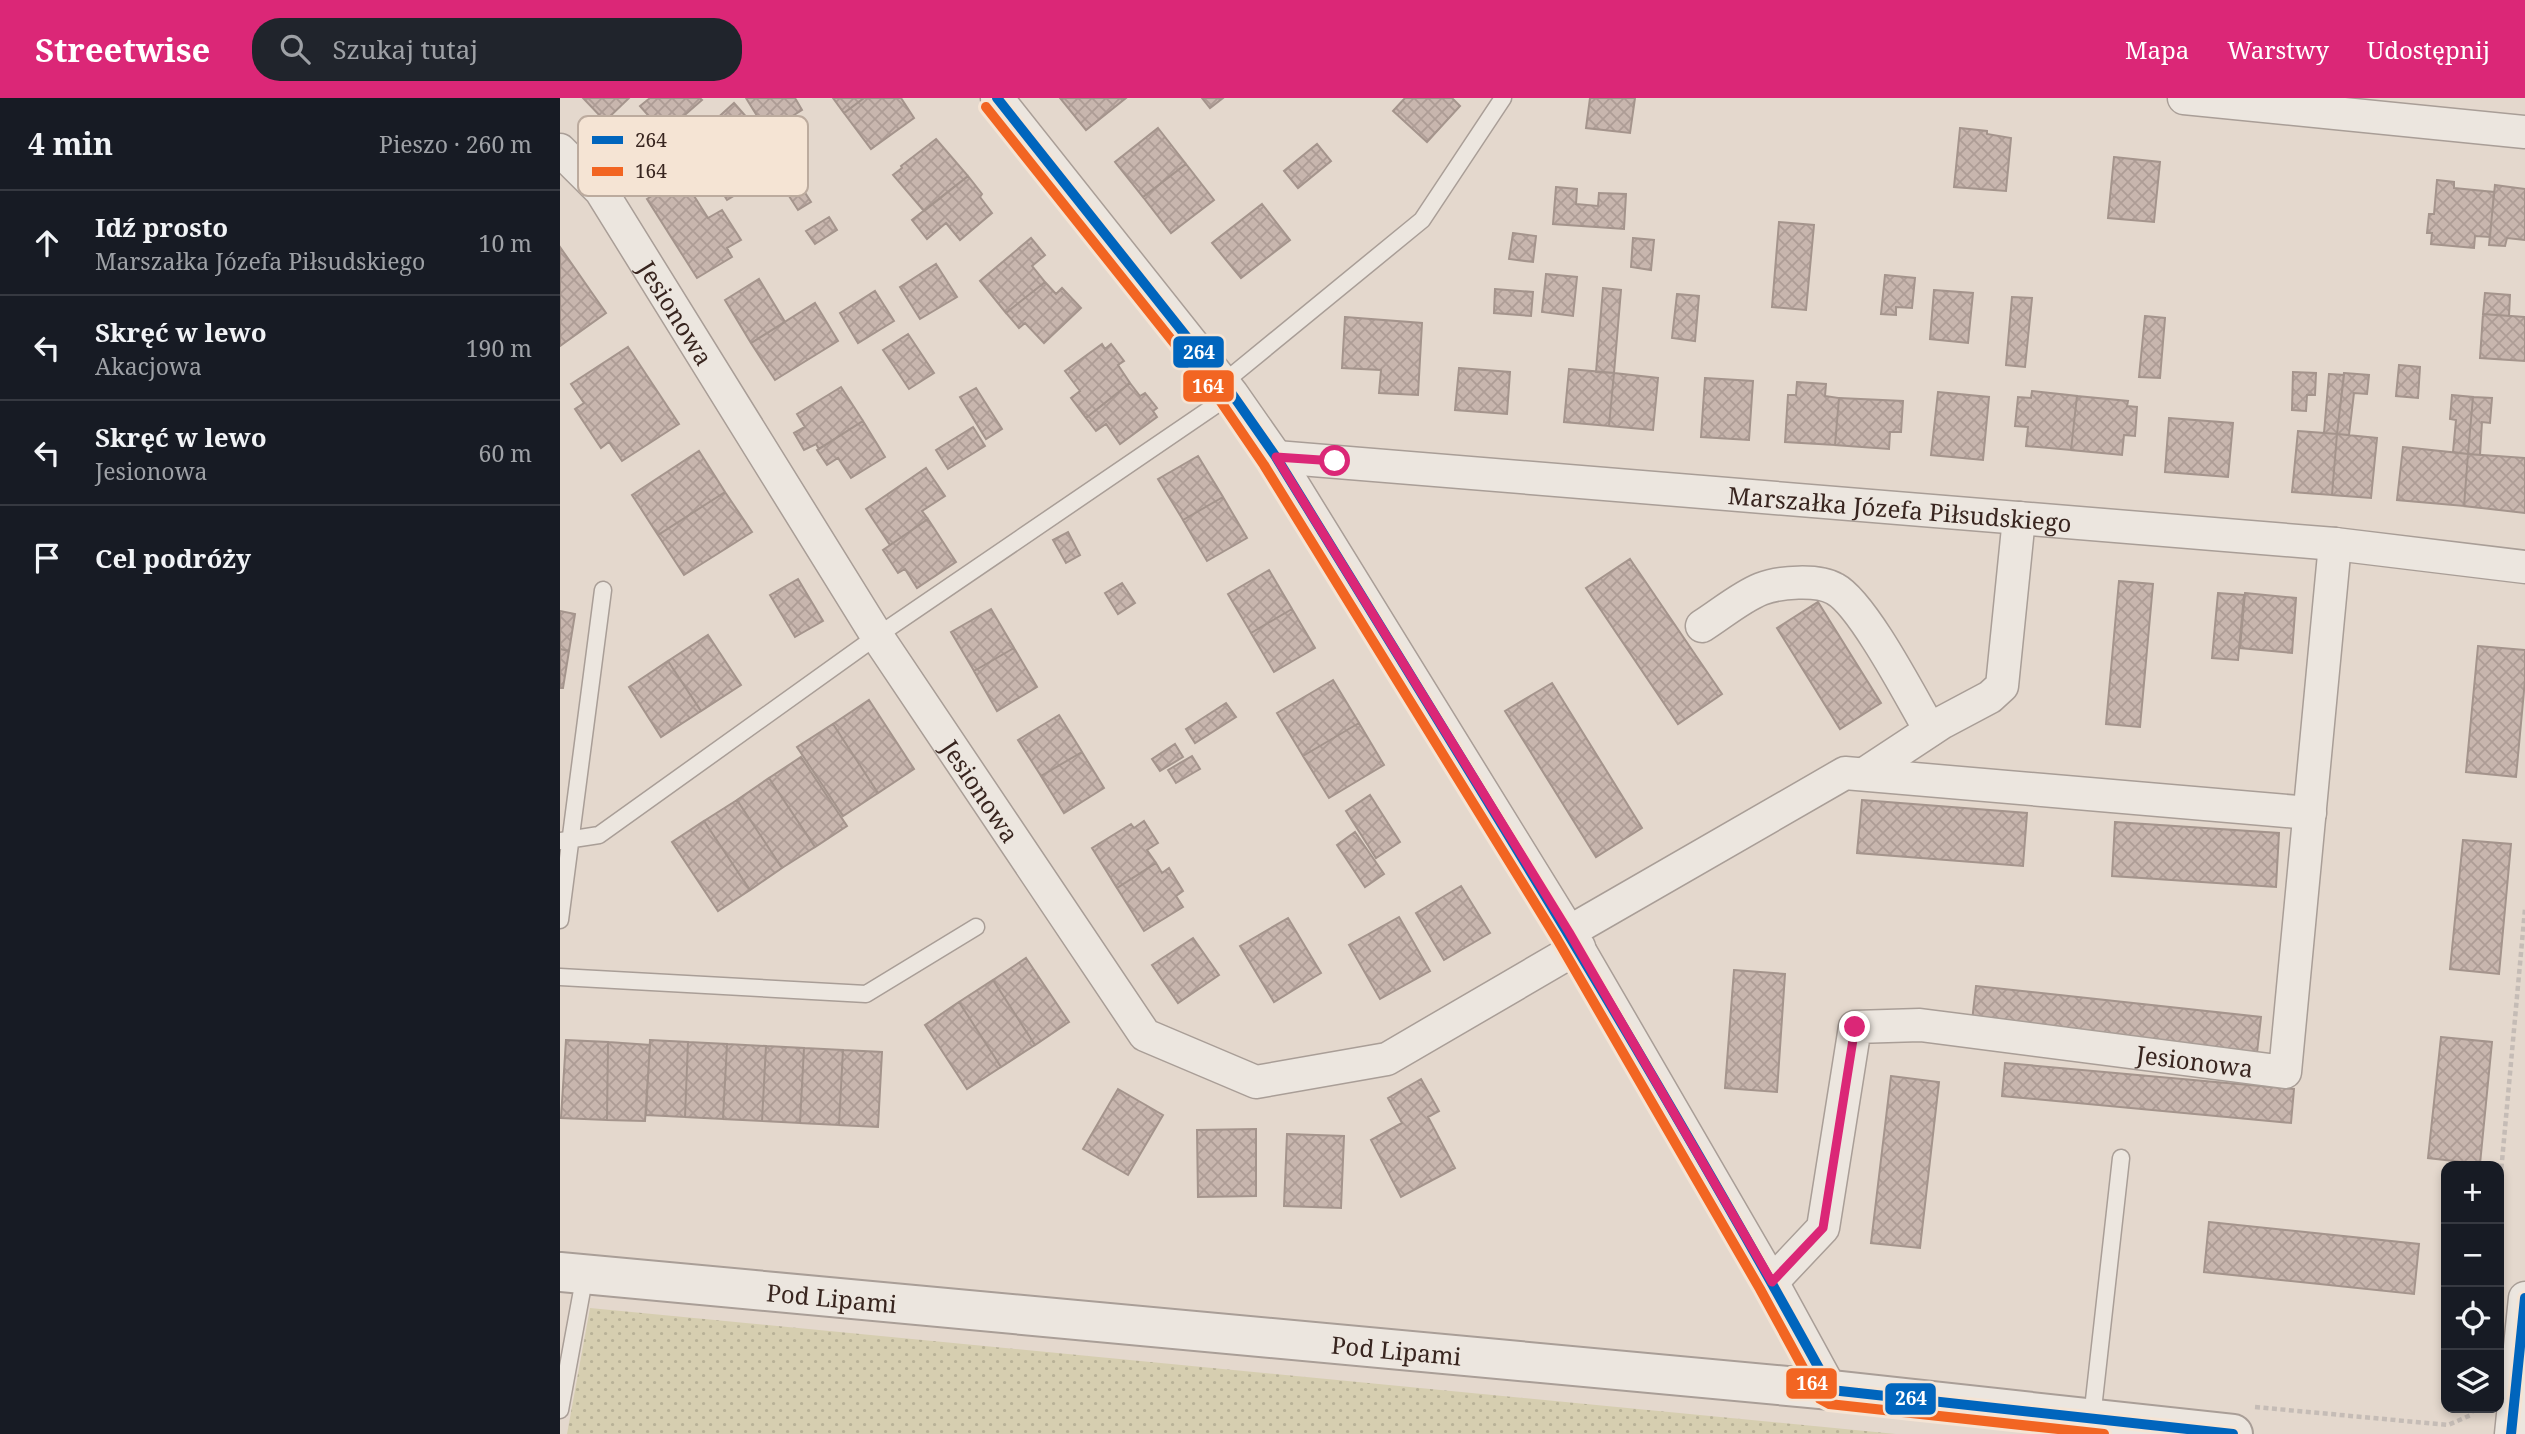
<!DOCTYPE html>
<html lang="pl">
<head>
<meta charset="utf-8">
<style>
  :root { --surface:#171b24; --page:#20242c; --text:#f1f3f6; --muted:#9ea1a6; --line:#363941; --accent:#db2777 }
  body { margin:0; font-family:"Noto Serif",serif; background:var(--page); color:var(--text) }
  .controls { position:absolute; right:21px; bottom:21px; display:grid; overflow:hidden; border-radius:14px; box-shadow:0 4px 10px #0003 }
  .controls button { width:63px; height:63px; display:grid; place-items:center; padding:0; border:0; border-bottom:2px solid var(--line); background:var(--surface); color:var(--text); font:35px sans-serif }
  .stop { position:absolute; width:21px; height:21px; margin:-16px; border:5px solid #db2777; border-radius:50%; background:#fff }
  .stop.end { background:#db2777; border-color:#fff; box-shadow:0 2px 7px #0008 }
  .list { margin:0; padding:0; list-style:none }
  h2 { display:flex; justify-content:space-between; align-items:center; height:91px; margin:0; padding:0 28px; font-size:30px }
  h2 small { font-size:23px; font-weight:400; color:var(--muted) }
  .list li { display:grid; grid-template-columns:46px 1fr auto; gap:21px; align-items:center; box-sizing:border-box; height:105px; padding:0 28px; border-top:2px solid var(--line) }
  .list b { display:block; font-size:26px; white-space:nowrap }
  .list p { margin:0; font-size:23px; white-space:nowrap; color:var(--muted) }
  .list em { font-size:23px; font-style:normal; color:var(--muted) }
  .icon { flex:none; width:38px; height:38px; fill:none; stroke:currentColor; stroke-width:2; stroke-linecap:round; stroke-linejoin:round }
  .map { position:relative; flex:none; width:1965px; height:1336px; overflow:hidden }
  header { display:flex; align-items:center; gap:42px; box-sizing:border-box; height:98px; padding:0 35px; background:var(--accent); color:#fff }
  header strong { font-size:33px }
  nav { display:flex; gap:38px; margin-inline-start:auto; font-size:24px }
  .search { width:490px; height:63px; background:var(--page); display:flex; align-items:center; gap:18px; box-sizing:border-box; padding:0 24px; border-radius:28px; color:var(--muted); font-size:26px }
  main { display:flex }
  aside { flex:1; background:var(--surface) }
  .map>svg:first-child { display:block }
  .garden { fill:url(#garden-dots) }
  .building { fill:url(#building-cross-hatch); stroke:#a4948c; stroke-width:2 }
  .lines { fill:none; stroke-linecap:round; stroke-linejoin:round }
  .service-casing { stroke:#a99e97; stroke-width:19 }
  .minor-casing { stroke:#a99e97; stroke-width:35 }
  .tertiary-casing { stroke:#a99e97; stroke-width:42 }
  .path { stroke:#c5bcb6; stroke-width:4.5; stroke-dasharray:5 3.5; stroke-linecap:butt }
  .service { stroke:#ece6df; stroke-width:16 }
  .minor { stroke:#ece6df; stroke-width:32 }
  .tertiary { stroke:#ece6df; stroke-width:38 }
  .bus-1-casing { stroke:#f5e4d4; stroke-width:16 }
  .bus-2-casing { stroke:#f5e4d4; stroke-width:16 }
  .bus-1 { stroke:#0065bd; stroke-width:10 }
  .bus-2 { stroke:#f26522; stroke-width:10 }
  .route { stroke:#db2777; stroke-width:9 }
  .labels { text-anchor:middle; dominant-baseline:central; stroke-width:5; stroke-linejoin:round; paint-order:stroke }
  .street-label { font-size:24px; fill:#38251f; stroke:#f5e4d4 }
  .key { fill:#f5e4d4; stroke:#bcab9e; stroke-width:2 }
  .key-label { font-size:19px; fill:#38251f }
  .line-badge { stroke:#f5e4d4; stroke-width:2.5 }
  .badge-label { font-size:19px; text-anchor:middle; font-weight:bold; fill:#fff }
</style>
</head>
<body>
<header>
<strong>Streetwise</strong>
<div class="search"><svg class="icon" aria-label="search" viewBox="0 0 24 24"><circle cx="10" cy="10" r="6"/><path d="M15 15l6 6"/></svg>Szukaj tutaj</div>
<nav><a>Mapa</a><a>Warstwy</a><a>Udostępnij</a></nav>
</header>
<main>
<aside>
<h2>4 min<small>Pieszo · 260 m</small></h2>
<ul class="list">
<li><svg class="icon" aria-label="ahead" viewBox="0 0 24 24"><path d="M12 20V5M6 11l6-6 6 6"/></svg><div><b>Idź prosto</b><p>Marszałka Józefa Piłsudskiego</p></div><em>10 m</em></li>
<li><svg class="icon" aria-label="left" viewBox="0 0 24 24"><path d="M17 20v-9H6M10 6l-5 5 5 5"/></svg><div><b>Skręć w lewo</b><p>Akacjowa</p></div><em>190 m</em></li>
<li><svg class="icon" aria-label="left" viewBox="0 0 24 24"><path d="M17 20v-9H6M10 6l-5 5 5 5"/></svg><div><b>Skręć w lewo</b><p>Jesionowa</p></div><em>60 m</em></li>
<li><svg class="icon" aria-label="arrive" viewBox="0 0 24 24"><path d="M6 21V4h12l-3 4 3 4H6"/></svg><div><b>Cel podróży</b></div></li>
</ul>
</aside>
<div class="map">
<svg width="1965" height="1336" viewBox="0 0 1965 1336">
  <defs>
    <pattern id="garden-dots" width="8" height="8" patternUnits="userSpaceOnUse" patternTransform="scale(1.75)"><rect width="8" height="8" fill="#d6ceb0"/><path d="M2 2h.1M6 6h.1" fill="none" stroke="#b8b197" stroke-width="1.8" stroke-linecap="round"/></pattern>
    <pattern id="building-cross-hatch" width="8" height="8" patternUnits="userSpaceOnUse" patternTransform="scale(1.75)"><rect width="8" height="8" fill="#c8b6ae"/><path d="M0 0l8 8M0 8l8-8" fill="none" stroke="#ad9c95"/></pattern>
  </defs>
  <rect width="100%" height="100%" fill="#e4d8cd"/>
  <path class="garden" d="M30,1210L1336,1336H7Z"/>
  <path class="building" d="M23,0H69L45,23Z
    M90,0H140L142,2L104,35L80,8Z
    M186,0H235L242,12L207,34Z
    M273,0H304L284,15Z
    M304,0H341L354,20L311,51L284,15Z
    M500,0H566L526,32Z
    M642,0H663L650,10Z
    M845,0H892L900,8L867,44L833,13Z
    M1030,0H1075L1070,35L1026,30Z
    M174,5L189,22L145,60L131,44Z
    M598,30L626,66L583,99L555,64Z
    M1400,30L1427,33V36L1451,40L1446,93L1394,89Z
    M376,41L408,78L364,113L333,77L342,70L341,68Z
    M757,46L771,63L738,90L724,73Z
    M1554,59L1600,64L1594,124L1548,120Z
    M626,66L654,102L611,135L583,99Z
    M181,76L189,89L167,102L159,89Z
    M233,76L251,104L238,112L220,84Z
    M408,78L422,96L420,99L432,115L400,142L386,125L367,141L352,122Z
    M122,79L148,120L162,112L181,142L167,150L172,159L137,180L87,101Z
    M1877,82L1894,84V90L1934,94L1930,139L1915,138L1914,150L1871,146L1872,135H1867L1869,116H1874Z
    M1935,87L1965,91V142L1947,140L1945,148L1929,147Z
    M996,89L1017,91L1016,106L1038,108L1039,95L1066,96L1064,131L993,126Z
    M702,106L730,142L681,180L652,145Z
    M269,119L277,132L255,146L246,133Z
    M1219,124L1254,127L1246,212L1212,209Z
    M953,135L976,138L973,164L949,161Z
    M471,140L485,157L472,168L485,184L446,215L420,183Z
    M1073,140L1094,142L1091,172L1071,169Z
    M0,149L46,215L0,248Z
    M376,166L397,199L360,221L340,189Z
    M986,176L1017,179L1013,218L982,214Z
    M1325,177L1355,180L1352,210L1336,209V217L1321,216Z
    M199,181L225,224L191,245L165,202Z
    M485,184L496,196L502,190L521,210L484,245L465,225L459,230L446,215Z
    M1043,190L1061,192L1054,275L1036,274Z
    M935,191L973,194L971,218L934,215Z
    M1374,192L1413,195L1408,245L1370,241Z
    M315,193L334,223L298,245L280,215Z
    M1925,195L1950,197L1949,218L1923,216Z
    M1117,196L1139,198L1135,243L1112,240Z
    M1452,199L1472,200L1465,269L1446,267Z
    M255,205L278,243L215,282L191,245Z
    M1923,216L1965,219V263L1920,260Z
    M1585,218L1605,220L1600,280L1579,279Z
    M785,219L862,225L858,297L819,295L821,272L782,270Z
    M348,236L374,275L349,291L323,252Z
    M542,246L545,251L551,246L564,263L558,267L570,285L526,320L511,300L520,293L505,273Z
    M68,249L119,326L62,363L49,344L41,350L15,311L24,305L11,286Z
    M1839,267L1860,269L1858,300L1836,298Z
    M899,270L950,274L947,316L895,312Z
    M1009,271L1054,275L1049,328L1004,324Z
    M1733,274L1756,275L1755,297H1747L1746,313L1732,312Z
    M1054,275L1098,280L1093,332L1049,328Z
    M1784,275L1809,277L1807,296L1794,295L1789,337L1777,336Z
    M1769,276L1784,277L1777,336L1764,335Z
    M1145,280L1193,283L1189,342L1141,339Z
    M1237,284L1266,286L1265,298L1279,300L1275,347L1225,344L1228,297H1236Z
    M570,285L580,298L585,295L597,310L593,313L597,319L560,346L546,326L536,333L526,320Z
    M281,289L303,323L259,351L256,346L244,352L234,335L245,329L237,316Z
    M416,290L442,331L426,341L400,299Z
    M1472,293L1517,298L1511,352L1466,348L1468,329L1455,328L1458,299L1471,300Z
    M1378,294L1429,299L1423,362L1371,357Z
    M1892,297L1913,299L1908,356L1893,354L1896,322L1890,321Z
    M1517,298L1568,303L1567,308L1577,309L1575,338L1564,337L1562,357L1511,352Z
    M1913,299L1932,300L1930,325L1922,324L1920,357L1908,356Z
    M1279,300L1343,303L1341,334H1330L1329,351L1275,347Z
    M1609,320L1673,325L1668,379L1605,374Z
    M303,323L325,359L291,380L278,360L267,367L257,352Z
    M413,329L425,348L388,371L376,352Z
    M1738,333L1777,336L1772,397L1732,394Z
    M1777,336L1817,340L1811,400L1772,397Z
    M1843,349L1908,356L1904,408L1837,402Z
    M139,353L165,394L98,437L72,397Z
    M1908,356L1965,360V415L1904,408Z
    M638,358L663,399L623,422L598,381Z
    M366,370L385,398L362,413L368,421L330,447L306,411Z
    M165,394L192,434L124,477L98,437Z
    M663,399L687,440L647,463L623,422Z
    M368,421L396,464L357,490L345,471L338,475L323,452Z
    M508,434L520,457L506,465L493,442Z
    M1070,461L1162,596L1118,626L1026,490Z
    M709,472L732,511L691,535L668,496Z
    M238,481L263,523L235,539L210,497Z
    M1559,483L1593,486L1580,629L1546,626Z
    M562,485L575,505L558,516L545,495Z
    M1658,495L1684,497L1678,562L1652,560Z
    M1685,495L1736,500L1732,555L1680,550Z
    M1258,504L1321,605L1280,631L1217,530Z
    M431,511L454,550L414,573L391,534Z
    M732,511L755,550L714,574L691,535Z
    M0,513L15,516L9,553L0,551Z
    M148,537L181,587L141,613L108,563Z
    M1918,548L1965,552V582L1956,679L1906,674Z
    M454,550L477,589L437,613L414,573Z
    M0,551L9,553L3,590H0Z
    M108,563L141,613L101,639L69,589Z
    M773,582L799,625L743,658L717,615Z
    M992,585L1082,730L1036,759L945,613Z
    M309,602L354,671L318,695L273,626Z
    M666,605L676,619L635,645L626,631Z
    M499,617L522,654L481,678L458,642Z
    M799,625L824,667L769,700L743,658Z
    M273,626L318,695L283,718L237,649Z
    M615,646L623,659L600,673L592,661Z
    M522,654L544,690L504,715L481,678Z
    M632,658L640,671L616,685L608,672Z
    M241,659L287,728L255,749L209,680Z
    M209,680L255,749L222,770L177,702Z
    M810,697L840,744L816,760L786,713Z
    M177,702L222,770L190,792L144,723Z
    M1302,702L1467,715L1463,768L1297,755Z
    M144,723L190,792L158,813L112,744Z
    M584,723L598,745L587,752L596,765L557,790L532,750L571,726L574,730Z
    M1555,724L1719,735L1716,789L1552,778Z
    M795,734L824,776L805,789L777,747Z
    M1903,742L1951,746L1939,876L1890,871Z
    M596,765L602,775L609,770L623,793L616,798L623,809L584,833L557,790Z
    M901,788L930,835L884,862L856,815Z
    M839,819L870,873L820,901L789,847Z
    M728,820L761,875L714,904L680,848Z
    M633,840L659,877L618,905L592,867Z
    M466,860L509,924L475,947L433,882Z
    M1174,872L1225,876L1217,994L1165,990Z
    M433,882L475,947L441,969L399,904Z
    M1416,888L1701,919L1697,955L1412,923Z
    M399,904L441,969L407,991L365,927Z
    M1881,939L1932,944L1920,1066L1868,1060Z
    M6,942L48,944L47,1022L1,1020Z
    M90,942L128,944L125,1019L86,1017Z
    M48,944L90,947L85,1023L47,1022Z
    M128,944L167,946L163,1021L125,1019Z
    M167,946L206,948L202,1023L163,1021Z
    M206,948L244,950L240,1025L202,1023Z
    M244,950L283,952L279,1027L240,1025Z
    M283,952L322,954L318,1029L279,1027Z
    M1445,965L1734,991L1731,1025L1442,998Z
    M1331,978L1379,984L1360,1150L1311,1145Z
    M861,981L879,1013L868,1019L895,1070L841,1099L811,1042L842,1025L828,1000Z
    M558,991L603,1017L568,1077L523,1051Z
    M696,1031V1098L638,1099L637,1032Z
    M727,1036L784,1038L781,1110L724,1108Z
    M1649,1124L1859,1146L1854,1196L1644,1174Z"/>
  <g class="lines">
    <g class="service-casing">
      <path id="service" d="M663,285L862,122L943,0
        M0,743L39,737L317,538L672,296
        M0,822L43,492
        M0,879L306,896L416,829
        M0,1312L25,1176
        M1532,1320L1561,1060"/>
    </g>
    <g class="minor-casing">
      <g id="minor">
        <path d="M437,0L672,296L716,359L1009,834L1212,1184L1271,1292"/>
        <path d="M1624,0L1965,34"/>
        <path id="s1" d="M0,52L41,93L317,538L585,937L696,984L827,961L1019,849"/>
        <path id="s2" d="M716,359L1775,446L1965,469"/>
        <path d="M1142,528C1161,516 1181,499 1201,491C1219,484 1258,481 1275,491C1303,506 1352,601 1370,632"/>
        <path d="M1304,676L1383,624L1430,599L1442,588L1459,420"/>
        <path d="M1009,834L1285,675L1750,715"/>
        <path id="s3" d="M1212,1184L1263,1130L1295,929L1360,927L1725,974L1775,446"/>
        <path d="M1951,1336L1965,1200"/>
      </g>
    </g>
    <g class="tertiary-casing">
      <g id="tertiary">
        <path id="s4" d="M0,1174L1271,1292L1673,1336"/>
      </g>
    </g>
    <path class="path" d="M1939,1096L1965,811
      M1695,1309L1888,1327L1911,1317L1913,1310"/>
    <use href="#service" class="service"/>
    <use href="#minor" class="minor"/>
    <use href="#tertiary" class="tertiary"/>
    <g class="bus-1-casing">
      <path id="bus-1" d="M437,0L672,296L716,359C906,667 1097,974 1271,1292L1673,1336
        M1951,1336L1965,1200"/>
    </g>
    <g class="bus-2-casing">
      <path id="bus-2" d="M426,9L661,304L704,367L997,841L1200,1191L1260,1301L1269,1306L1544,1336"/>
    </g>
    <use href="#bus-1" class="bus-1"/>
    <use href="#bus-2" class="bus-2"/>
  </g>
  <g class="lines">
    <path class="route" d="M775,363L716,359L1009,834L1212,1184L1263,1130L1295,929"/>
  </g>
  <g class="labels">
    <g class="street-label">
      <text stroke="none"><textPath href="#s1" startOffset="201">Jesionowa</textPath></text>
      <text stroke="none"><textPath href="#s2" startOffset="626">Marszałka Józefa Piłsudskiego</textPath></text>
      <text stroke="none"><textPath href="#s1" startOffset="768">Jesionowa</textPath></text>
      <text stroke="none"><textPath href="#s3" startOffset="620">Jesionowa</textPath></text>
      <text stroke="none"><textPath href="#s4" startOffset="273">Pod Lipami</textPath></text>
      <text stroke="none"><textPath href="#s4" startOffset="840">Pod Lipami</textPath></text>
    </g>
  </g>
  <rect x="18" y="18" width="230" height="80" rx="10" class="key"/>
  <rect x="32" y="38" width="31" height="8" fill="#0065bd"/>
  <rect x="32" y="69" width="31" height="9" fill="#f26522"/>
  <g class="key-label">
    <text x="75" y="49">264</text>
    <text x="75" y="80">164</text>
  </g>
  <g class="line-badge">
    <rect x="612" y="237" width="53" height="34" rx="7" fill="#0065bd"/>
    <rect x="622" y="271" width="53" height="34" rx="7" fill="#f26522"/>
    <rect x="1225" y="1269" width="53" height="33" rx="7" fill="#f26522"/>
    <rect x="1324" y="1284" width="53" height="34" rx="7" fill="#0065bd"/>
  </g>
  <g class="badge-label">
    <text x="639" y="261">264</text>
    <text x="648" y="295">164</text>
    <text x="1252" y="1292">164</text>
    <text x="1351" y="1307">264</text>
  </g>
</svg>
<div class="controls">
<button>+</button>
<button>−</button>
<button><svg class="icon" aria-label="locate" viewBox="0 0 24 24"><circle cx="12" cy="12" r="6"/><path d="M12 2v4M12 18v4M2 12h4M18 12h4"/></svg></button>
<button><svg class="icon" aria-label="layers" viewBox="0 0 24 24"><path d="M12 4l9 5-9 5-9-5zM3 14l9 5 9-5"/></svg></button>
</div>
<div class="stop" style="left:775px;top:363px"></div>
<div class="stop end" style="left:1295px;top:929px"></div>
</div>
</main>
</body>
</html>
